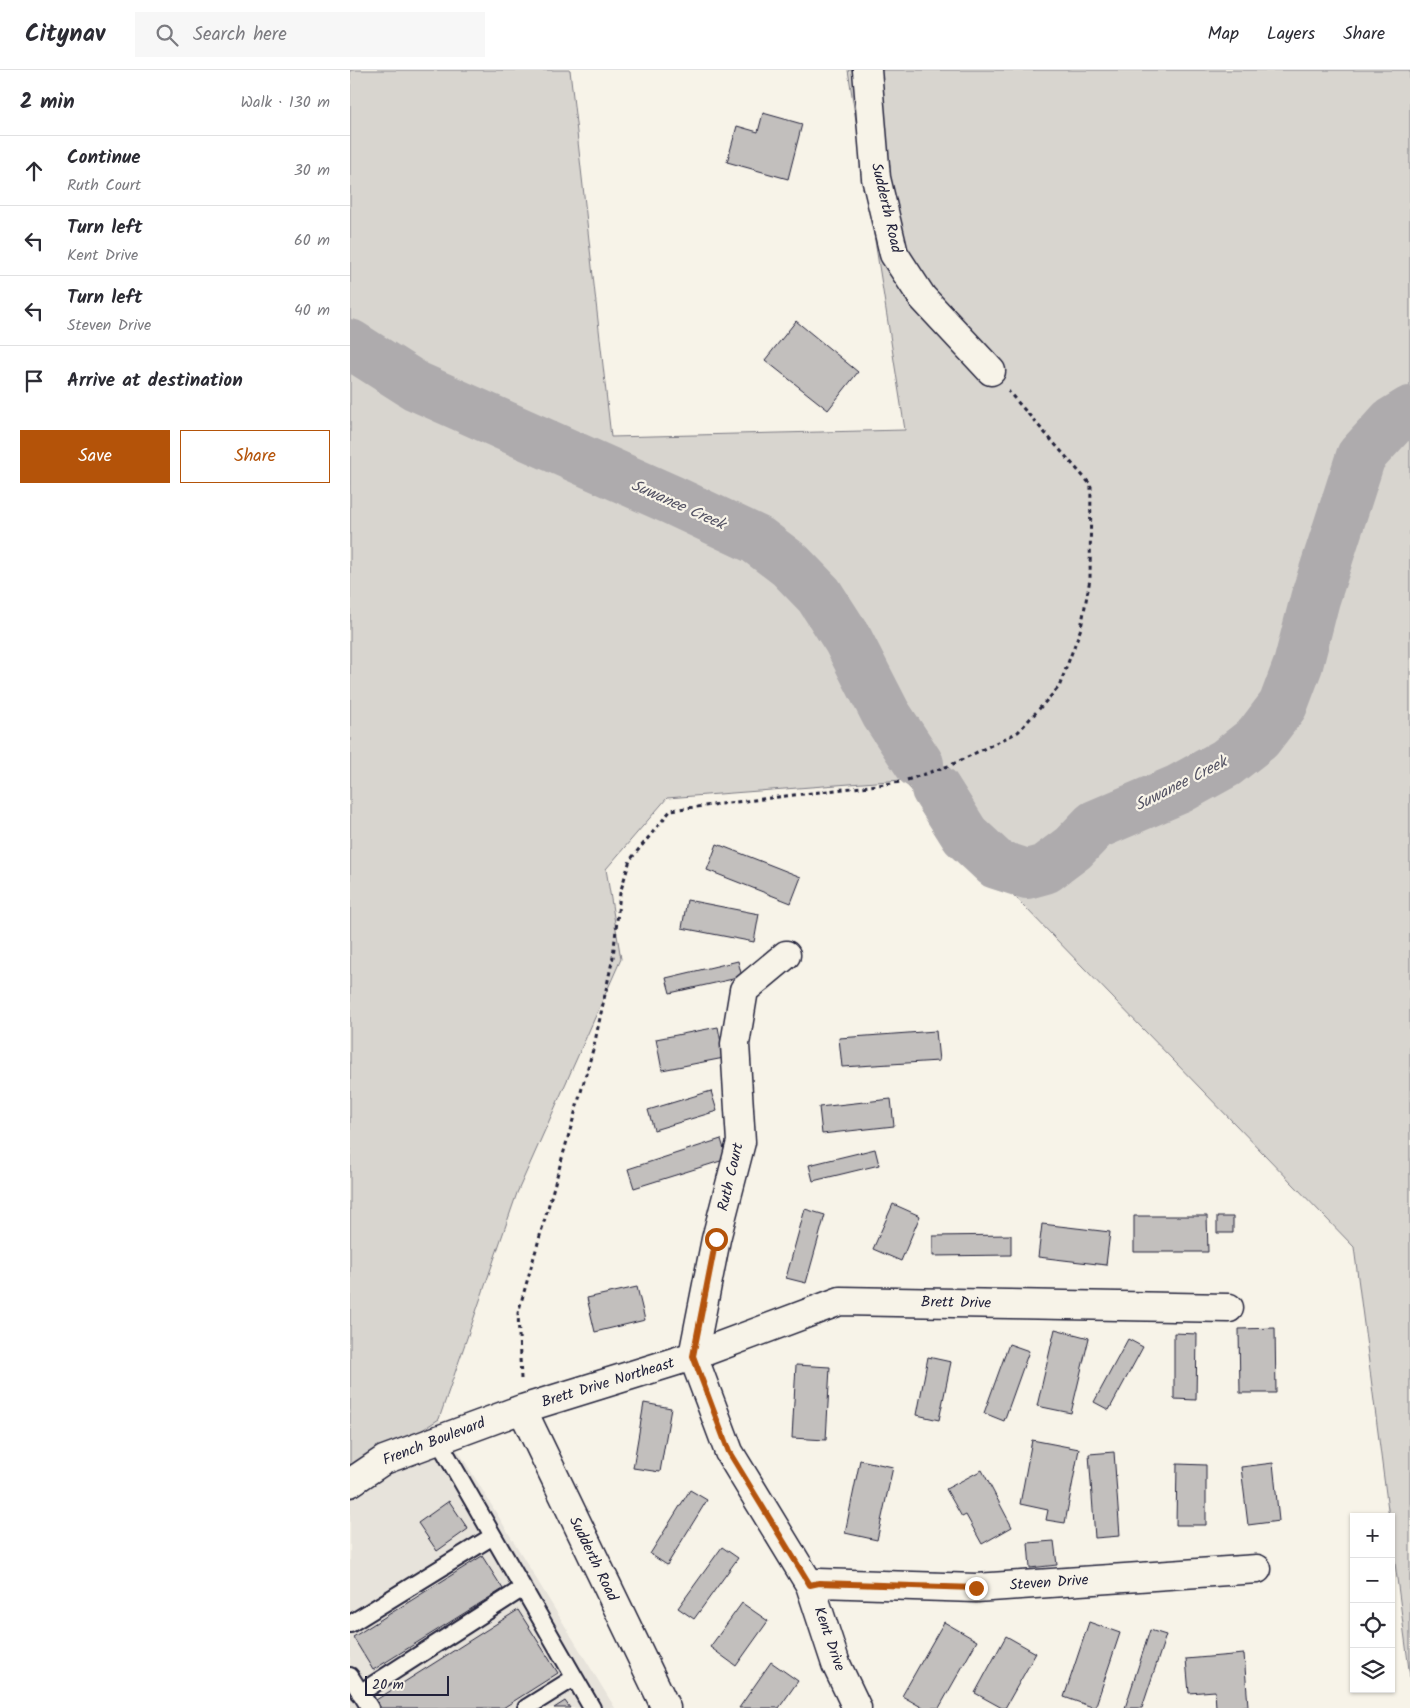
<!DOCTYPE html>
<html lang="en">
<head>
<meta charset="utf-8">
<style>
  :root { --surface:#fff; --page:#f7f7f7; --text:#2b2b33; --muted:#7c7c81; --line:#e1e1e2; --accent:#b45309 }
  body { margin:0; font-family:Kalam,sans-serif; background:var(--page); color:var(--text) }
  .controls { position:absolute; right:15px; bottom:15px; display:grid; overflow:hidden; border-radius:0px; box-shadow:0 1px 4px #0004 }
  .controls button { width:45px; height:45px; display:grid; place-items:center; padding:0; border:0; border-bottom:1px solid var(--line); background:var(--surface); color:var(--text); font:25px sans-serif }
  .scale { position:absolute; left:15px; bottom:12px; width:84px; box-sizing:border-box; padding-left:5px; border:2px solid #22223b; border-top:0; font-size:14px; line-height:18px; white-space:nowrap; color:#22223b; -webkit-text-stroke:4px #f7f3e8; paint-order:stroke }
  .stop { position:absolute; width:15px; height:15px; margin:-11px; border:4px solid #b45309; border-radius:50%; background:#fff }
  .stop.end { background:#b45309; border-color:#fff; box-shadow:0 1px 5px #0008 }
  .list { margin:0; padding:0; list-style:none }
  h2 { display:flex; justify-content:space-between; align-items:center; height:65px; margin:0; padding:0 20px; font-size:21px }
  h2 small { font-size:16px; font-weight:400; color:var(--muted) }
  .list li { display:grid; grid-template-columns:32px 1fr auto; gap:15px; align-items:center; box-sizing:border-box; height:70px; padding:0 20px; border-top:1px solid var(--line) }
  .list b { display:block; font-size:19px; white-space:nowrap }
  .list p { margin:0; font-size:16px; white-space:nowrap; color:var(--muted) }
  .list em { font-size:16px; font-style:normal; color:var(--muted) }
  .actions { display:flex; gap:10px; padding:15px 20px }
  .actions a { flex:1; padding:11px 0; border:1px solid var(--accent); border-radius:0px; text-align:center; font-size:18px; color:var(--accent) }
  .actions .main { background:var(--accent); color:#fff }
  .icon { flex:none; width:28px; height:28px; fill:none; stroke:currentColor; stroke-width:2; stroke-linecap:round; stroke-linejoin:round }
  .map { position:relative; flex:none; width:1060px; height:1638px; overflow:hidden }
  header { display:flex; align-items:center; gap:30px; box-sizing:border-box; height:70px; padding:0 25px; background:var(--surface); border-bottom:1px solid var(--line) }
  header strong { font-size:24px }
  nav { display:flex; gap:28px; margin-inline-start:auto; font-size:18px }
  .search { width:350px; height:45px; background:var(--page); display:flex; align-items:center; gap:12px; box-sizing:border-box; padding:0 18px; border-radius:0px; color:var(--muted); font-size:19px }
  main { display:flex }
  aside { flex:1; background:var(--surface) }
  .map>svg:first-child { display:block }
  .built { fill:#e7e3db }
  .green { fill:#d8d5cf; stroke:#7d7c85 }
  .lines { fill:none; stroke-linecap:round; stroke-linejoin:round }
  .river { stroke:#aeabad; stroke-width:50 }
  .building { fill:#c2bfbd; stroke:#22223b }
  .service-casing { stroke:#22223b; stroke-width:20 }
  .minor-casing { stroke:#22223b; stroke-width:31 }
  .path { stroke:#22223b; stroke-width:3; stroke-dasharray:4 4; stroke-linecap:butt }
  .service { stroke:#f7f3e8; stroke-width:16 }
  .minor { stroke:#f7f3e8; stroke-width:28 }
  .route { stroke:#b45309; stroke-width:6 }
  .labels { text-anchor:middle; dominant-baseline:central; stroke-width:4.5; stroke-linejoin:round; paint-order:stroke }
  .street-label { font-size:15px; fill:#22223b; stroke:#f7f3e8 }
  .water-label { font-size:16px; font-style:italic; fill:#535263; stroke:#f7f3e8 }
</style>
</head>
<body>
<header>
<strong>Citynav</strong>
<div class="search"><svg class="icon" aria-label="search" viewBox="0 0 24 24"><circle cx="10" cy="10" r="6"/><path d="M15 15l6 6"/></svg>Search here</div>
<nav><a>Map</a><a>Layers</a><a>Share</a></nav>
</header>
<main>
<aside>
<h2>2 min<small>Walk · 130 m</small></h2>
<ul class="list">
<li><svg class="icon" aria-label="ahead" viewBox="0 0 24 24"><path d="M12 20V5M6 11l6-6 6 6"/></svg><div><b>Continue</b><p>Ruth Court</p></div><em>30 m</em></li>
<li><svg class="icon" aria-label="left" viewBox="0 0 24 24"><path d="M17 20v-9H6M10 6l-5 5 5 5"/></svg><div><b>Turn left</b><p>Kent Drive</p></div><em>60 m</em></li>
<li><svg class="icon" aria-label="left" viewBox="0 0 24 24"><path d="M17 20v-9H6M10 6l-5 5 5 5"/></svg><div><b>Turn left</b><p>Steven Drive</p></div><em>40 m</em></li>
<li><svg class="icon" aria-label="arrive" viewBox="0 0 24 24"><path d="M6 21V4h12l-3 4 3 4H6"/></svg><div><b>Arrive at destination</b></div></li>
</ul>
<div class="actions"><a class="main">Save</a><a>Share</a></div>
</aside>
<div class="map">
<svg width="1060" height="1638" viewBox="0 0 1060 1638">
  <rect width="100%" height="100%" fill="#f7f3e8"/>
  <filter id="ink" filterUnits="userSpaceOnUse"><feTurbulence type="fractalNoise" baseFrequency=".02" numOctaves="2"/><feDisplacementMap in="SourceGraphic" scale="10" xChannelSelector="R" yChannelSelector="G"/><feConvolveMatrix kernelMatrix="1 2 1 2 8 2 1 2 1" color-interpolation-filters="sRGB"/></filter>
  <g filter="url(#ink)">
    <path class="built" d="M89,1349L265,1638H0V1407Z"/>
    <path class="green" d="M0,0H220L261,367L555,360L498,0H1060V1607L1041,1463V1447H1039L1004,1177L552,710L317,728L256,799L271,889L167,1123L89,1349L0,1407Z"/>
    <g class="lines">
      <path class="river" d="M0,274L66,316L322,430L407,470L440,495L469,525L498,570L536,644L569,694
        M586,719L615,765L646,794L677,804L695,799L723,778L745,755L829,719L876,693L908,668L933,635L948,595L965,529L1011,386L1042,352L1060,341"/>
    </g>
    <path class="building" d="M413,43L452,54L438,109L377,92L387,56L408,62Z
      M446,251L508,302L478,340L415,290Z
      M367,774L451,807L441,833L357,800Z
      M337,830L409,844L404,872L332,858Z
      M388,891L392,907L320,923L316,908Z
      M368,957L374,988L312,1000L306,969Z
      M586,961L589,991L492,997L489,968Z
      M361,1021L367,1041L304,1060L298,1040Z
      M541,1029L544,1056L472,1064L469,1037Z
      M371,1069L377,1089L284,1118L278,1099Z
      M525,1079L529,1095L463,1111L459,1095Z
      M543,1134L570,1146L551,1191L523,1179Z
      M455,1139L475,1145L456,1213L436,1208Z
      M784,1146H857L858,1182H784Z
      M867,1147H883V1163H867Z
      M692,1154L760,1162L756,1195L688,1187Z
      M661,1165V1185L583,1186V1166Z
      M287,1217L295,1250L245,1262L237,1228Z
      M925,1258L926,1323H890L889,1259Z
      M705,1259L739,1268L721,1343L687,1336Z
      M824,1263L847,1264L846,1330L824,1329Z
      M778,1269L793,1277L759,1340L744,1332Z
      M659,1274L679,1281L654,1351L634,1343Z
      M578,1287L601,1292L589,1350L567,1345Z
      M446,1295L480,1297L476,1370L442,1368Z
      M294,1333L321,1338L310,1402L283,1398Z
      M682,1370L729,1379L715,1453L696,1450L698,1440L670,1434Z
      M764,1382L770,1466L745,1468L739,1384Z
      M510,1390L543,1397L527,1470L495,1463Z
      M923,1393L929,1451L898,1455L891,1397Z
      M827,1394L856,1395V1455H826Z
      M632,1400L662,1457L632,1474L616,1445L612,1447L596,1419Z
      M340,1420L357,1430L317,1495L300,1484Z
      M99,1431L118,1459L87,1481L68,1453Z
      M704,1471L707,1495L680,1498L678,1473Z
      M372,1477L388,1488L344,1549L328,1538Z
      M132,1486L153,1519L23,1600L3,1567Z
      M392,1533L418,1551L386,1596L360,1577Z
      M168,1540L208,1603L153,1638H31L26,1630Z
      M594,1552L627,1571L589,1638H573L552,1626Z
      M739,1552L770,1563L745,1638L714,1627Z
      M800,1560L816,1565L792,1638H775Z
      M656,1566L686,1583L655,1638H652L625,1623Z
      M894,1584L898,1636L866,1638L865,1621L839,1623L836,1589Z
      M421,1592L448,1611L429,1638H389Z
      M215,1631L220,1638H204Z"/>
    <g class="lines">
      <g class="service-casing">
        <path id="service" d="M88,1370L242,1638
          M0,1554L143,1466
          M0,1606L20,1638
          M10,1623L173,1518
          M176,1638L224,1608"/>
      </g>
      <g class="minor-casing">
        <path id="minor" d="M517,0L526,108L544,184L572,227L641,301
          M343,1286L366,1169L391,1072L385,974L394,920L436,885
          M343,1286L379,1382L460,1515L486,1594L507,1638
          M172,1339L316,1638
          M0,1413L34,1390L172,1339L343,1286L490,1231L879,1238
          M460,1515L469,1513L626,1518L907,1499"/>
      </g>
      <path class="path" d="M557,710L601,695L668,662L709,617L731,558L740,509L741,415L658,321
        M171,1309L168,1243L244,976L263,887L270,823L280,790L321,740L552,712"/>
      <use href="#service" class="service"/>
      <use href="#minor" class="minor"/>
    </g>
  </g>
  <g class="lines" filter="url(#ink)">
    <path class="route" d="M366,1169L343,1286L379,1382L460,1515L469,1513L626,1518"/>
  </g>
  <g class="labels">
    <g class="street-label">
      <text transform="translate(536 138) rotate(77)">Sudderth Road</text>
      <text transform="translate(381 1107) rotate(-77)">Ruth Court</text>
      <text transform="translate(606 1233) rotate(1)">Brett Drive</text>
      <text transform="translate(258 1313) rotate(-17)">Brett Drive Northeast</text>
      <text transform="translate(84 1372) rotate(-21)">French Boulevard</text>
      <text transform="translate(243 1489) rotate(64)">Sudderth Road</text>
      <text transform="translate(699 1513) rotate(-4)">Steven Drive</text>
      <text transform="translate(479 1569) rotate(71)">Kent Drive</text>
    </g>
    <g class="water-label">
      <text transform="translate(328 435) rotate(24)">Suwanee Creek</text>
      <text transform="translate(831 714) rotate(-27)">Suwanee Creek</text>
    </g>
  </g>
</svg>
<div class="controls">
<button>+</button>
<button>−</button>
<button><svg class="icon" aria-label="locate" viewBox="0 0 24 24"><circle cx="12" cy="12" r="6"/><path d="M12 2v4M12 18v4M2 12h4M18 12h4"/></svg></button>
<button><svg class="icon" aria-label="layers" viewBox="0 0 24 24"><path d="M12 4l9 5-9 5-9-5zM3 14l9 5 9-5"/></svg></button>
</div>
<div class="scale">20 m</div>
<div class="stop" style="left:366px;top:1169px"></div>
<div class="stop end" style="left:626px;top:1518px"></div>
</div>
</main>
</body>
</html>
